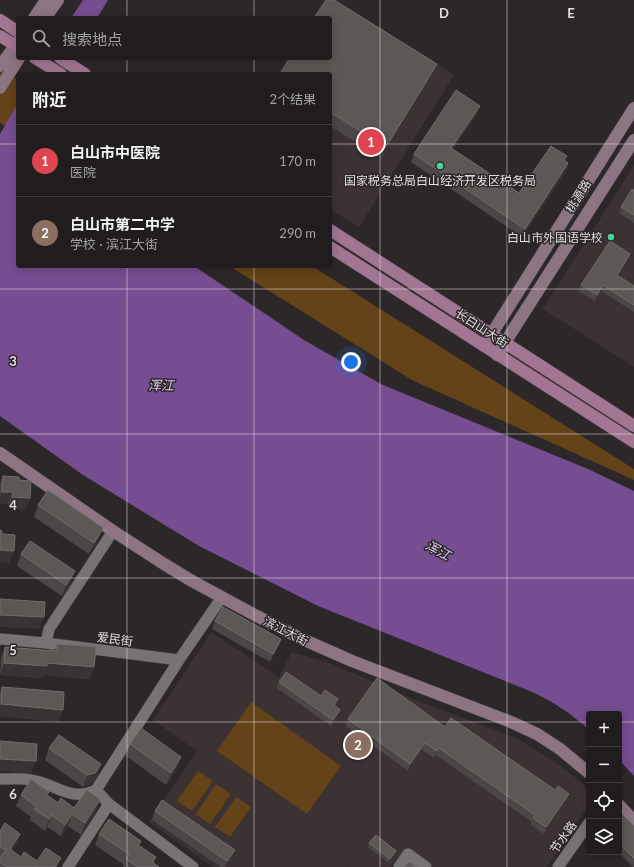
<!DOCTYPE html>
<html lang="zh">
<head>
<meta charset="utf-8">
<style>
  :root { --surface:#211d1e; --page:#292627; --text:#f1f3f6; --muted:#a2a2a4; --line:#3e3b3c; --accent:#b45309 }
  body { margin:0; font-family:Lato,"Noto Sans SC",sans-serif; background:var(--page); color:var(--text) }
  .controls { position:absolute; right:12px; bottom:12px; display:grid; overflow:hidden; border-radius:4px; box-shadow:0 2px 10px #0003 }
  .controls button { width:36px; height:36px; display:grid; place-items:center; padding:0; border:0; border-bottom:1px solid var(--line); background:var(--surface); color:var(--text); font:20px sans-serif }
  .you { position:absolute; left:351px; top:362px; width:14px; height:14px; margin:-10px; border:3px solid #fff; border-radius:50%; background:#1a73e8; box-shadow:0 0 0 6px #1a73e833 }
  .badge { display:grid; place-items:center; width:26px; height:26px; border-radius:50%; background:var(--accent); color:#fff; font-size:13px; font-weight:700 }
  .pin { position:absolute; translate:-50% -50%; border:2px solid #fff; box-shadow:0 1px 4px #0006 }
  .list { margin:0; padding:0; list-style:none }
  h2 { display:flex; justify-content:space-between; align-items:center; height:52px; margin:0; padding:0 16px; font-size:17px }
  h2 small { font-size:13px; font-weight:400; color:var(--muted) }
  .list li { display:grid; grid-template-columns:26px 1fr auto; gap:12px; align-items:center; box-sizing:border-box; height:72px; padding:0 16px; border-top:1px solid var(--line) }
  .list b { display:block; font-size:15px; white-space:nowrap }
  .list p { margin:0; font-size:13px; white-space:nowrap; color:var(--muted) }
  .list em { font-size:13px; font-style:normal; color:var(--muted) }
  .icon { flex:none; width:22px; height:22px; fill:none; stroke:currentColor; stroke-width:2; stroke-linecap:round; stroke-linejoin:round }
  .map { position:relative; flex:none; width:634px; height:867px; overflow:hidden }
  .search { position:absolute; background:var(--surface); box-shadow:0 2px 10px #0003; left:16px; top:16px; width:316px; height:44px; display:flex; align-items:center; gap:10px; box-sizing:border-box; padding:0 14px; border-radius:4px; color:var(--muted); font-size:15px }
  .panel { position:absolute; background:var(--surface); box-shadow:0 2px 10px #0003; left:16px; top:72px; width:316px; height:196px; border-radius:4px }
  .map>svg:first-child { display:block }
  .built { fill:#3d3233 }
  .green { fill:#634317 }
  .water { fill:#754d90 }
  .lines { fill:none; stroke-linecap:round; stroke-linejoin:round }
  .street-casing { stroke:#454243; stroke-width:12 }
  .secondary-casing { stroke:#454243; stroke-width:13 }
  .primary-casing { stroke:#454243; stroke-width:13 }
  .street { stroke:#787373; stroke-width:11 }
  .secondary { stroke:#8d7482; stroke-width:12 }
  .primary { stroke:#a27592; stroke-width:12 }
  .wall { fill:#4b4746 }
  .shaded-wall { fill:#383433 }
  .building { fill:#5c5856; stroke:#716d6c }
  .grid { fill:none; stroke:#e2dfe0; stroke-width:1; stroke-opacity:0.55 }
  .poi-dot { fill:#49d49d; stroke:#2c2728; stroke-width:1.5 }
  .labels { text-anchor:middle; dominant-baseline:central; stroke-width:3; stroke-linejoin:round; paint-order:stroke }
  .poi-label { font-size:12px; fill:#e2dfe0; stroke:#2c2728 }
  .street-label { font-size:12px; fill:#e2dfe0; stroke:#2c2728 }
  .water-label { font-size:13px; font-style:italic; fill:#e1cbf2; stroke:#2c2728 }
  .grid-label { font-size:13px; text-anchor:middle; font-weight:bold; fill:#e2dfe0; stroke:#2c2728; stroke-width:3; stroke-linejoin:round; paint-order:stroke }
</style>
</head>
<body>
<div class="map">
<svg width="634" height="867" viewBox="0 0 634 867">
  <rect width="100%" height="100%" fill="#2c2728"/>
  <path class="built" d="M325,0H336L454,75L359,227L330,209V74H278L288,58H330V18H313Z
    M634,165V367L543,309Z
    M211,632L279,677L292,652L327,662L416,700L518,739L558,764L576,778L589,790V805L547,867H433L406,848L391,867H350L348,865L347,867H213L149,822L197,751L153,720Z"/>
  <path class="green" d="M0,69L18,80V134L0,123Z
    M229,266H312L634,469V480L412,380Z
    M251,702L341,766L307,814L217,751Z
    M198,771L213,781L192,811L177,801Z
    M216,784L231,794L210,824L196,814Z
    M236,797L251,807L230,837L215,827Z"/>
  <path class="water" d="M83,0H108L97,18H71Z
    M18,103V146L17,148L18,149V266H194L304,340L356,370L383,385L588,469L634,491V776L619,760V714H589V730C571,713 552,701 530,691L318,606L199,546L83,475L0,416V134Z"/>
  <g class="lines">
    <g class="street-casing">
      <path id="street" d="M0,639L46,643L179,660
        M46,643L49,629L113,531
        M0,779C10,779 21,778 31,780C55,783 71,803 96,790L109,804L193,867
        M96,790L179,660L222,597
        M68,867L109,804
        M399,867L408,854L426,867
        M558,867L589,823"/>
    </g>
    <g class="secondary-casing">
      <path id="secondary" d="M34,18L46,0
        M45,18L58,0
        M0,66L18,42
        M0,88L19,58
        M484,346L634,108
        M497,355L634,140
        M0,453L113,531L164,564L192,581L253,614L302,639L352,661L511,722L537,734L560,749L589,773
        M619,805L634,821"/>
    </g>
    <g class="primary-casing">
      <path id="primary" d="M0,20L18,32
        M0,36L18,47
        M35,58L61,74
        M60,58L85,74
        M330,230L634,426
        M330,247L634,442"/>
    </g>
    <use href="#street" class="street"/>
    <use href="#secondary" class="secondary"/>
    <use href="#primary" class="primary"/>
  </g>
  <path class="wall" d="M437,64L433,76L382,159L330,126V74Z
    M477,114L453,149L519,193L565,161L568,163L566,171L522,237L411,162L414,154Z
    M634,190V223L619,213L621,207Z
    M627,260L618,276L634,286V312L601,291L595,301L579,291L581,285Z
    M3,476L19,480L30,498L25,510L8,508V504H0V483Z
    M38,505L99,539L89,554L34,517Z
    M21,554L71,583L62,596L17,566Z
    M215,621L281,639L278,648L270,662L212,629Z
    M57,644L90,679L44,675L43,678L0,675L1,658L5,647L54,651Z
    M279,682L321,696L338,699L335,706L338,716L331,726L277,688Z
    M2,687L63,710L58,722L0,716V693Z
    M348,719L445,727L555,790L569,794L566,800L544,834L531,825L532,822L436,755L434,758L422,750L408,771L346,726Z
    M130,744L177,769L166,785L126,756Z
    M49,748L101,764L97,776L91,784L83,787L45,760Z
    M21,795L48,796L58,803L74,808L100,799L96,811L81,835L68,826L61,836L47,827L45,831L30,820L31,817L16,806Z
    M155,811L232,858L226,867H221L152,820Z
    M619,811L634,826V867H633L618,852H619Z
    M0,831L20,834L16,845L12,851L21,857L37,861L61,858L57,867H0Z
    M99,834L141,841L139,846L156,857L154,863L159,867H123L124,865L95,845Z
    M369,843L396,851L395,855L389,863L368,847Z"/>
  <path class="shaded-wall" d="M437,64L433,76L382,159L386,147Z
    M480,106L477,114L448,156L451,148Z
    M568,163L566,171L522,237L525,229Z
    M630,254L627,260L614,281L617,275Z
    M603,285L601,291L595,301L597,295Z
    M2,492H13L8,504H0V496Z
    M12,497L30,498L25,510L8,508Z
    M103,528L99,539L89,554L94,543Z
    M0,550L14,551L9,563L0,562Z
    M75,571L71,583L62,596L66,585Z
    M0,615L44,617L39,629L0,627Z
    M281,639L278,648L270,662L273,654Z
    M4,663H47L94,667L90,679L44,675L43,678L0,675Z
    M338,699L336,705L332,712L334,705Z
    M1,704L63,710L58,722L0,716V707Z
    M340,710L338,716L331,726L333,720Z
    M425,743L422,750L408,771L410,764Z
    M439,748L436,755L434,758L437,751Z
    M181,757L177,769L166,785L171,773Z
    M0,759L36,761L31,773L0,771Z
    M101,764L97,776L91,784L83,787L87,775Z
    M569,794L566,800L544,834L546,827Z
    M100,799L96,811L81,835L85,823Z
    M72,814L68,826L61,836L65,825Z
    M52,815L47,827L45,831L49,819Z
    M20,834L16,845L5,861L10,849Z
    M235,850L232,858L226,867H225L227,861Z
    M396,851L395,855L389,863L390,859Z
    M61,858L57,867H55Z"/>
  <path class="building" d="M326,0H334L437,64L386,147L330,112V74H280L290,58H330V18H314Z
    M456,90L480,106L451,148L519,193L551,146L567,156L564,160L568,163L525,229L414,154Z
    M632,189L634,190V215L621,207Z
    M610,241L630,254L617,275L634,286V305L603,285L597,295L581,285Z
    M3,476L19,477V480L31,481L30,498L12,497L13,492H2Z
    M48,490L103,528L94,543L38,505Z
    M0,530L2,531V534L15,535L14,551L0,550Z
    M30,541L75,571L66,585L21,554Z
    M0,599L45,602L44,617L0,615Z
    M223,607L281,639L273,654L215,621Z
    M57,644L96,647L94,667L47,663V666L4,663L5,647L56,651Z
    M286,672L321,696L325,690L338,699L334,705L340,710L333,720L279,682Z
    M377,678L445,727L451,718L555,790L558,786L569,794L546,827L533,818L535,815L439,748L437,751L425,743L410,764L348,719Z
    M2,687L64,692L63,710L1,704Z
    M141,728L181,757L171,773L130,744Z
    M59,735L101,764L95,773L87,775L49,748Z
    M0,741L37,744L36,761L0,759Z
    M31,779L49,792L47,795L58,803L61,798L74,808L87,790L100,799L85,823L72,814L65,825L52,815L49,819L34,809L36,806L21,795Z
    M162,800L235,850L227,861L155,811Z
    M619,811L634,826V858L619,843Z
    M109,819L141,841L138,845L156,857L152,862L159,867H138L126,859L129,854L99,834Z
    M5,823L20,834L10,849L21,857L24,852L37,861L46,848L61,858L55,867H38L36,866V867H7L0,862V858L6,850L0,847V831Z
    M376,835L396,851L390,859L369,843Z
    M409,862L417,867H401L405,866Z"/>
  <path class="grid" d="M127,0V18M254,0V18M380,0V867M507,0V867M127,58V74M254,58V74M0,144H18M330,144H634M127,266V867M254,266V867M0,289H634M0,434H634M0,578H634M0,722H589M619,722H634"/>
  <g class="poi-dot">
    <circle cx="440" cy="166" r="4"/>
    <circle cx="611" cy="237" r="4"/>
  </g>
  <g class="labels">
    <g class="poi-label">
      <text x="440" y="180">国家税务总局白山经济开发区税务局</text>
      <text x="603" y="237" text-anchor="end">白山市外国语学校</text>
    </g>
    <g class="street-label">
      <text transform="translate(578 196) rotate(-58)">桃源路</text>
      <text transform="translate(482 328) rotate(33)">长白山大街</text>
      <text transform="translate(286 631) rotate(27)">滨江大街</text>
      <text transform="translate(115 639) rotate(8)">爱民街</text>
      <text transform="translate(563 837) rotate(-55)">节水路</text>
    </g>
    <g class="water-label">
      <text x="161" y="385">浑江</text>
      <text transform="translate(438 550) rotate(28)">浑江</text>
    </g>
  </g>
  <g class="grid-label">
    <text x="444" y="18">D</text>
    <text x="571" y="18">E</text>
    <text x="13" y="366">3</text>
    <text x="13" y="510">4</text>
    <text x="13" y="655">5</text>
    <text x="13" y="799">6</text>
  </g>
</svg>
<div class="controls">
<button>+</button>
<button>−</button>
<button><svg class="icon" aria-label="locate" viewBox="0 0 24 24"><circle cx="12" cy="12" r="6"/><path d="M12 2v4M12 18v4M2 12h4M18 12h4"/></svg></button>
<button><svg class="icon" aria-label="layers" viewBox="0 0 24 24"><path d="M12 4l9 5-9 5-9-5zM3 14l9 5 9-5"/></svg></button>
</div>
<div class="you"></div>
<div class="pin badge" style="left:371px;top:142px;background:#e0444e">1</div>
<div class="pin badge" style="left:358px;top:745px;background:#8d6e63">2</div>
<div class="search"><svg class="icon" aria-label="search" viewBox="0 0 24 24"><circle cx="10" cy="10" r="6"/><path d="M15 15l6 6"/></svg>搜索地点</div>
<section class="panel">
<h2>附近<small>2个结果</small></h2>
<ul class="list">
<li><span class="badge" style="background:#e0444e">1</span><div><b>白山市中医院</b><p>医院</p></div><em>170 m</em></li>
<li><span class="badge" style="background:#8d6e63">2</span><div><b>白山市第二中学</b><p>学校 · 滨江大街</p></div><em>290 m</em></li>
</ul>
</section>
</div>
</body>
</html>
